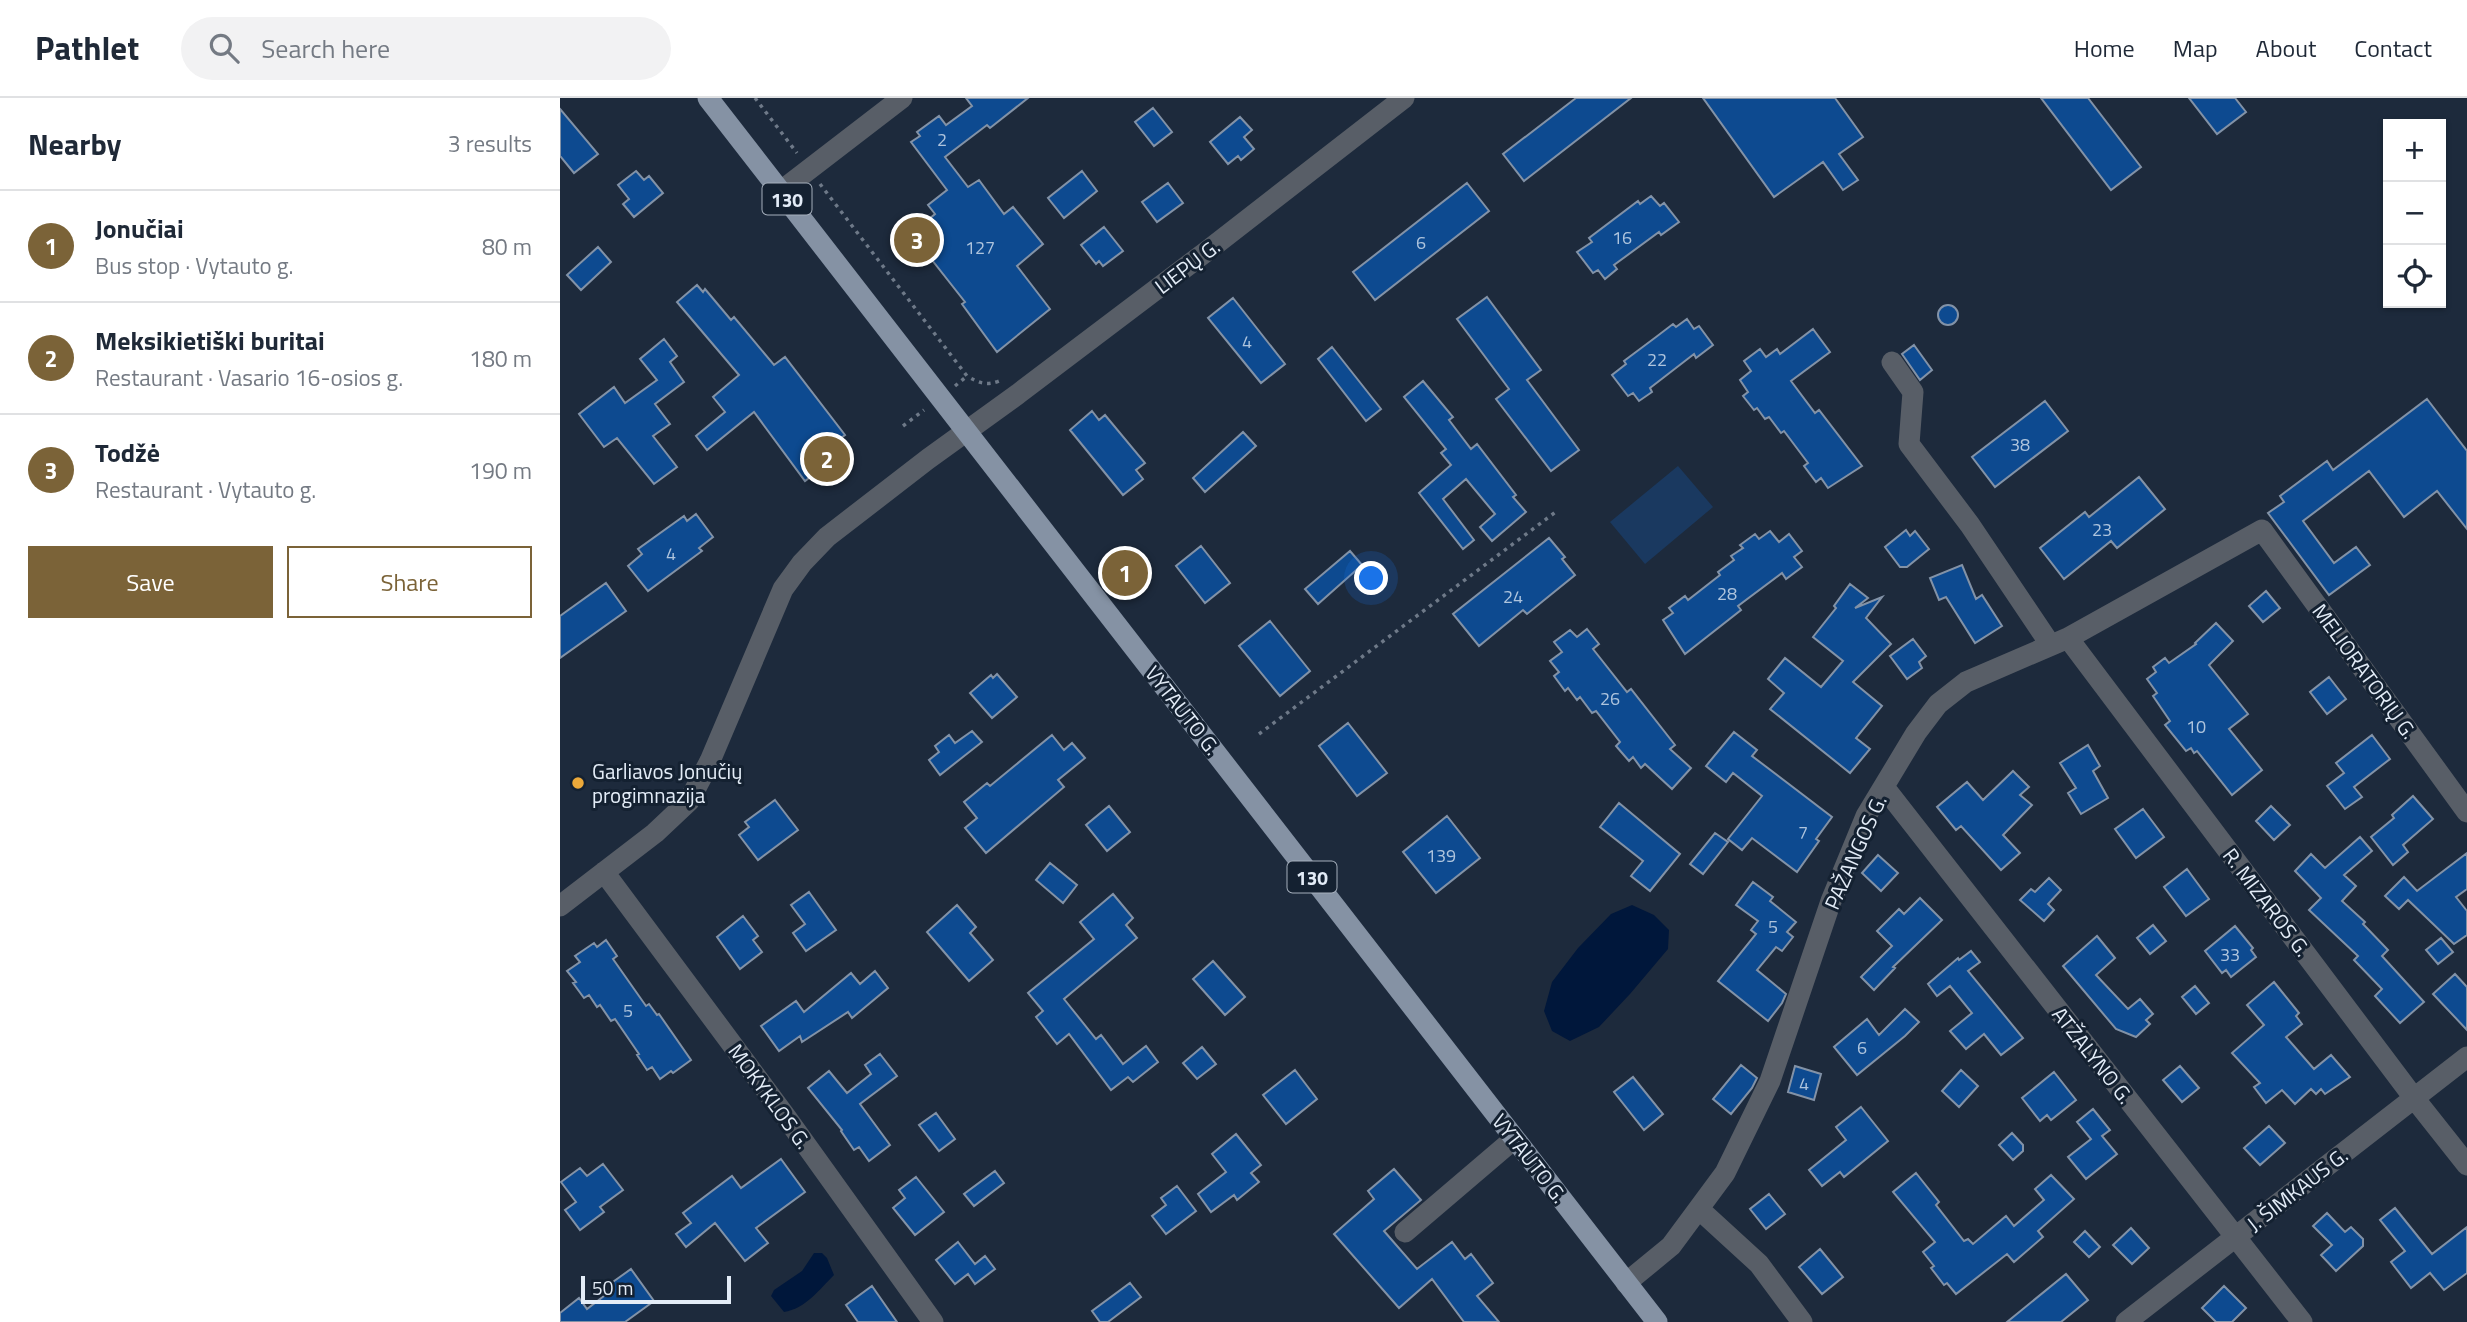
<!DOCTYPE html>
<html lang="en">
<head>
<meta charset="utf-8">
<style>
  :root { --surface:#fff; --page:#f2f2f3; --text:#1f2937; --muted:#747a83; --line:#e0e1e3; --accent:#7b6338 }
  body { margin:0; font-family:"Titillium Web",sans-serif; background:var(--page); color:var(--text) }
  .controls { position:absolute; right:21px; top:21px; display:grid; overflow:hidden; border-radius:0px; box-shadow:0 2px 5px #0004 }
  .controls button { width:63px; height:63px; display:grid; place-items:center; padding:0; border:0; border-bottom:2px solid var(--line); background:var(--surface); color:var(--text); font:35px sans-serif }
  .scale { position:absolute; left:21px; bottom:18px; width:150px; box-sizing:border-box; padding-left:7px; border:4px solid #e3ecf7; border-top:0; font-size:19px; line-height:24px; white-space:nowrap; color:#e3ecf7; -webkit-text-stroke:5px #142131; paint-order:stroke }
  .you { position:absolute; left:812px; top:481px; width:24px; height:24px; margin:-18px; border:5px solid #fff; border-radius:50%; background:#1a73e8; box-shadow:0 0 0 10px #1a73e833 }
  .badge { display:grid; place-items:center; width:46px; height:46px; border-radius:50%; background:var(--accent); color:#fff; font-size:23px; font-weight:700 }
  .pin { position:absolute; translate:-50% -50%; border:4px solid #fff; box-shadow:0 2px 7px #0006 }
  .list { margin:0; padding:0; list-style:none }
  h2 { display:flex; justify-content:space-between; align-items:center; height:91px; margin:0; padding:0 28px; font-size:30px }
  h2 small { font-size:23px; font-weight:400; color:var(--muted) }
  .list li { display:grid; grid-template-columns:46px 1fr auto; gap:21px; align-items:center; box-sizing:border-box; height:112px; padding:0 28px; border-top:2px solid var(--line) }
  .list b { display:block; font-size:26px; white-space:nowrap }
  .list p { margin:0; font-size:23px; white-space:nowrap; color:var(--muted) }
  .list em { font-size:23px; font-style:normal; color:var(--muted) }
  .actions { display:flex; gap:14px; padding:21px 28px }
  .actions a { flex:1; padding:16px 0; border:2px solid var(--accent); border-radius:0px; text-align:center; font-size:24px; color:var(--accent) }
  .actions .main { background:var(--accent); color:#fff }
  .icon { flex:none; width:38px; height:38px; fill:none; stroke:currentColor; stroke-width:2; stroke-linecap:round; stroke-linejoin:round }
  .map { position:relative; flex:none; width:1907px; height:1224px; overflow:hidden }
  header { display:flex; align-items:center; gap:42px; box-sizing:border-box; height:98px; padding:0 35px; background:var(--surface); border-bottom:2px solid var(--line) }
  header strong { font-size:33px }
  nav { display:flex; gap:38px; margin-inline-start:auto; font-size:24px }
  .search { width:490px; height:63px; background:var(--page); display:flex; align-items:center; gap:18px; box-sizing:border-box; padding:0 24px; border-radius:38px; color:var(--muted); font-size:26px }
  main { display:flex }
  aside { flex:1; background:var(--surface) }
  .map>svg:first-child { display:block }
  .green { fill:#1a3960 }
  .water { fill:#00173b }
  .building { fill:#0d4a90; stroke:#8292a7; stroke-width:2 }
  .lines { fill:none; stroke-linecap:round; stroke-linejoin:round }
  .path { stroke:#6e7988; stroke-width:3.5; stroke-dasharray:3.5 5; stroke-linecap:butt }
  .minor { stroke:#585e67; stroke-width:21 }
  .major { stroke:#8592a4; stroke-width:21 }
  .poi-dot { fill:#eca93a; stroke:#142131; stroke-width:2.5 }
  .labels { text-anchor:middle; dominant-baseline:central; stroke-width:6; stroke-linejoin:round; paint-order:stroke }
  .number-label { font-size:18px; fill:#aec4dd }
  .shield { fill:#142131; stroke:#a5afbc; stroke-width:2 }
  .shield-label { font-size:19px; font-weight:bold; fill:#e3ecf7 }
  .street-label { font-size:21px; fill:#e3ecf7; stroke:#142131 }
  .poi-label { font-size:21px; fill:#e3ecf7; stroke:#142131; text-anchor:start }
</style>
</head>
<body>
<header>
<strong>Pathlet</strong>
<div class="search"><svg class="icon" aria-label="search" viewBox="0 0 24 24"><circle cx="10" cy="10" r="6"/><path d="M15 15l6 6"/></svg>Search here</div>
<nav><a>Home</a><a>Map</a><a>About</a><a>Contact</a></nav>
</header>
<main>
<aside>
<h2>Nearby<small>3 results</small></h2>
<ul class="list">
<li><span class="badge">1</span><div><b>Jonučiai</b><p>Bus stop · Vytauto g.</p></div><em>80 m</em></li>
<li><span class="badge">2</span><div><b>Meksikietiški buritai</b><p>Restaurant · Vasario 16-osios g.</p></div><em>180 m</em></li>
<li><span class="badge">3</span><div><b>Todžė</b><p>Restaurant · Vytauto g.</p></div><em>190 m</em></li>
</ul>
<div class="actions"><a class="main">Save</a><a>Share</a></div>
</aside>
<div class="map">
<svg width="1907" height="1224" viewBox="0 0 1907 1224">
  <rect width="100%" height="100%" fill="#1d2a3c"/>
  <path class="green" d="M1118,368L1153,409L1085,466L1050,424Z"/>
  <path class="water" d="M1072,807L1094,817L1109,832L1108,851L1070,896L1039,929L1010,943L992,933L984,913L992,884L1018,850L1051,816Z
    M254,1155H262L267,1160L274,1177C260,1191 245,1211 224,1214L211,1198L214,1192L242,1173Z"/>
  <path class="building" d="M406,0H468L430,30L427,27L385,59L408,89L419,82L444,116L453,109L483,146L457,168L490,211L437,254L402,206L405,204L368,157L361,163L344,142L375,116L368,107L387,92L351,44L360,38L357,34L379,18L386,27L412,8Z
    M1016,0H1071L964,83L943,56Z
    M1143,0H1275L1303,39L1279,56L1298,82L1283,92L1263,64L1214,99Z
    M1481,0H1528L1581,69L1551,92Z
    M1629,0H1675L1686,14L1657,36Z
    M593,10L612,34L594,48L575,24Z
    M0,11L38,56L14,75L0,58Z
    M680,19L692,32L684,39L694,51L681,62L678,58L668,66L650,44Z
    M76,73L84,82L89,78L103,95L74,119L63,106L69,101L58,87Z
    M522,73L537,93L504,120L488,100Z
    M608,85L623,105L597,124L582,104Z
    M907,85L929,113L815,202L793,174Z
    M1091,98L1100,108L1104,105L1119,124L1101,137L1099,134L1054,167L1057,171L1045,181L1038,172L1033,175L1017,154L1032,144L1029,140L1078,103L1080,106Z
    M544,129L563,153L543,168L539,163L536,166L521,147Z
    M38,149L51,164L21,192L7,177Z
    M137,187L143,194L145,191L171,222L174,219L214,267L225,259L285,337L270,348L277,359L245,383L194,314L147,352L136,338L165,314L153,299L179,277L117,204Z
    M927,199L981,272L967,282L1019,352L991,373L936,301L949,291L897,221Z
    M673,200L725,266L701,285L648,220Z
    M1378 217a10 10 0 1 1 20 0a10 10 0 1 1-20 0Z
    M1127,221L1134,231L1139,228L1153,247L1136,260L1134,256L1090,290L1092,294L1079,303L1073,295L1068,298L1052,277L1066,266L1064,263L1096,239L1113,226L1116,229Z
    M1253,231L1270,254L1231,283L1255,315L1259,312L1302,368L1268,390L1261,380L1256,384L1244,368L1248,365L1224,333L1221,335L1209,319L1205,321L1197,310L1194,312L1183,298L1188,294L1180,282L1191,273L1184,263L1200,251L1206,259L1217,251L1220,256Z
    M104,241L117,258L110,264L124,284L95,306L110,326L93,338L117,369L94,386L57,340L44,349L19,316L54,289L65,305L97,282L80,261Z
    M1354,247L1372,272L1360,282L1342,256Z
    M772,249L821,311L806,323L758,261Z
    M863,283L893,319L889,322L911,351L917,346L956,397L953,399L966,414L932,443L920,429L935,416L906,381L883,401L914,442L903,451L859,395L891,367L881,355L886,351L844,299Z
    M1867,301L1907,353V431L1877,393L1844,419L1809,373L1743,423L1774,465L1796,449L1810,467L1769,497L1708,415L1724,404L1720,398L1767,363L1773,372Z
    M1485,303L1508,333L1435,389L1412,359Z
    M532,313L539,322L545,317L585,365L576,372L583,381L563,397L510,332Z
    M683,334L696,348L645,394L633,380Z
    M1579,379L1605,411L1557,450L1551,443L1504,481L1480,450L1525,414L1529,419Z
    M136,416L153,439L139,450L142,453L88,493L68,468L82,456L78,451L124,418L127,423Z
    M1346,432L1350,438L1355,433L1369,451L1347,469H1340L1325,449Z
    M1210,433L1219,444L1229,436L1242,453L1234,459L1242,469L1226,481L1222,475L1178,508L1181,512L1125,556L1103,522L1113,515L1109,510L1125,498L1128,502L1160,477L1158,474L1174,462L1171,458L1183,450L1180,447L1195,436L1199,441Z
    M989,440L1005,459L1002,461L1015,477L967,516L963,512L919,548L893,516Z
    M641,448L670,485L645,505L616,468Z
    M790,453L802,467L758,506L745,491Z
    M1402,467L1416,501L1422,497L1442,528L1415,545L1386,499L1379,502L1370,480Z
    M46,485L66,513L0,560V518Z
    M1290,486L1308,500L1295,510L1322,499L1306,520L1331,546L1293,584L1322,608L1296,640L1310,651L1290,675L1210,611L1224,595L1208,581L1225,560L1261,589L1283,563L1253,539L1276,510L1274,508Z
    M1706,493L1720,510L1703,524L1689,508Z
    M710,523L750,573L720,598L679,548Z
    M1656,525L1673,543L1649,567L1688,616L1669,631L1702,672L1672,697L1637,653L1634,655L1631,650L1626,653L1605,627L1610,623L1593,598L1597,595L1587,581L1596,574L1593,569L1605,560L1609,565L1636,546L1635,545Z
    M1027,531L1039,546L1033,551L1067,594L1071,591L1115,647L1110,651L1131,670L1112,691L1085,666L1081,670L1073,659L1069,663L1056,648L1060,644L1036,613L1032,615L1020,599L1017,602L1008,590L1005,593L994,578L999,574L990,563L1002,554L994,544L1010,532L1017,539Z
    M1353,541L1366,558L1359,564L1362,570L1347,581L1330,558Z
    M437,576L457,599L432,620L410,595L431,577L433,580Z
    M1769,579L1786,601L1767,616L1750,594Z
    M788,625L827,675L797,698L759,648Z
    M412,633L422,644L380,677L369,662L379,654L375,648L389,637L395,645Z
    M1174,634L1197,652L1192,658L1272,719L1256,741L1259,743L1237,774L1192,740L1182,752L1168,741L1202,698L1173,675L1166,684L1146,668Z
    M492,637L504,652L512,645L525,660L498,682L504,689L426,755L405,730L417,720L404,704L427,685L430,688Z
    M1812,637L1830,661L1794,689L1802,699L1785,711L1767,688L1784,675L1776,665Z
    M1528,647L1540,668L1533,673L1548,700L1521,716L1508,695L1516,690L1500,665Z
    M1453,673L1469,689L1460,697L1472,707L1443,737L1460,755L1441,772L1401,728L1396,732L1377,709L1407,684L1423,702Z
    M1853,698L1873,721L1843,747L1848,754L1833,767L1811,739L1834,720L1832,717Z
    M215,702L238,732L198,762L179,737L189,729L185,724Z
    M1059,705L1120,756L1090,793L1071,778L1083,763L1040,729Z
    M549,708L570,734L547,753L526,727Z
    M1711,708L1730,727L1714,742L1696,723Z
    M1583,711L1604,739L1576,760L1555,731Z
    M887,718L920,760L876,795L843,754Z
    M1155,735L1168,744L1143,776L1130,766Z
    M1800,739L1812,753L1784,777L1796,788L1782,803L1805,824L1803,826L1828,852L1822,858L1864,904L1840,925L1815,898L1822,891L1794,862L1798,858L1749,812L1761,800L1735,773L1751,756L1765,770Z
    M1907,755V791L1896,799L1907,813V837L1894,846L1848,802L1839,811L1825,798L1844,779L1857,793Z
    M1318,757L1338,775L1321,793L1302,775Z
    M490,765L517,787L503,805L476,782Z
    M1627,771L1649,801L1626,818L1604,789Z
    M1489,780L1501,792L1488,806L1494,812L1484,823L1460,802L1471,791L1475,794Z
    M1193,784L1213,799L1210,803L1236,824L1227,834L1233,839L1222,853L1216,849L1197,872L1226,896L1222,905L1208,923L1158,883L1196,836L1191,832L1198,823L1176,807Z
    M249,794L276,832L246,853L233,835L245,826L231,807Z
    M553,796L573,820L566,827L577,840L504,901L536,941L541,937L563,966L586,948L598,964L573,984L568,979L551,992L509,936L497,946L476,919L483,913L468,895L534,841L520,824Z
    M1360,800L1382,822L1333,869L1335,870L1314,892L1301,879L1332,848L1317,833L1339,811L1344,816Z
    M397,807L416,829L410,835L433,862L409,883L367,834Z
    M183,818L198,838L193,842L202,854L180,871L157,839Z
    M1593,827L1606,843L1590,856L1577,840Z
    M1675,828L1693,850L1691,852L1696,859L1671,879L1666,872L1662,875L1645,853Z
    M1537,838L1555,860L1536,877L1568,911L1580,901L1593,916L1586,922L1590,926L1576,939L1556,931L1503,868Z
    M1881,840L1893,854L1878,866L1866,852Z
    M46,842L57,858L53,861L86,908L89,906L97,917L99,916L131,962L113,975L111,973L100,981L92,969L87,972L77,957L79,956L55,921L51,923L40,907L37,909L29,897L24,900L13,885L16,884L7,873L20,864L15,858L34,845L37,849Z
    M1411,853L1420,864L1408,873L1463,940L1441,957L1424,936L1406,951L1390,933L1412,915L1390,888L1377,898L1368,886L1398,860L1399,862Z
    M653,863L685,899L665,917L633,881Z
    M315,873L328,890L292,920L288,914L242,944L240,938L219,953L201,928L236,903L244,914L291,875L300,886Z
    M1895,876L1907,889V932L1873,896Z
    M1714,884L1739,915L1736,918L1742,926L1726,939L1754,971L1771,957L1790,979L1765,996L1761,991L1756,996L1751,991L1735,1006L1722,992L1706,1005L1694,989L1700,985L1672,955L1704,927L1687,907Z
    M1635,888L1649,905L1636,916L1622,899Z
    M1345,911L1359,924L1345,938L1297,977L1274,949L1307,921L1319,937Z
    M642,949L656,966L637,981L623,965Z
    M320,956L337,978L300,1006L330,1047L309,1063L299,1049L294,1052L281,1033L282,1032L248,990L269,973L287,995L311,976L305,967Z
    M1181,967L1197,980L1192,990L1171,1016L1153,1001Z
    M1235,968L1261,976L1254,1002L1228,994Z
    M1620,968L1639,990L1622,1004L1603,982Z
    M735,972L757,1001L726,1026L703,997Z
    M1401,972L1418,988L1399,1009L1382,993Z
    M1494,974L1516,1002L1491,1022L1487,1017L1480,1023L1462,1000Z
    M1073,979L1103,1016L1084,1032L1054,994Z
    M1301,1009L1328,1043L1284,1079L1280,1074L1262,1088L1249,1072L1286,1042L1276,1029Z
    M1533,1011L1550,1032L1542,1038L1557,1056L1526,1081L1508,1059L1531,1041L1517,1024Z
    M376,1015L395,1041L379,1053L359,1027Z
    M1709,1028L1725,1045L1700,1067L1684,1050Z
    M1452,1035L1463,1047V1053L1453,1062L1439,1047Z
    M676,1036L701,1067L691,1075L699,1084L677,1102L674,1097L651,1114L638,1096L666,1074L652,1056Z
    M221,1061L245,1094L196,1130L208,1145L185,1163L155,1125L126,1149L116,1136L131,1125L123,1115L172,1078L181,1090Z
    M43,1066L63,1092L40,1109L44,1114L20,1132L5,1112L16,1104L1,1084L20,1070L27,1078Z
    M834,1071L861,1102L824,1133L857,1171L892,1144L905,1161L911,1156L933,1185L917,1198L939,1224H904L872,1181L839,1210L774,1136L814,1101L808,1093Z
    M435,1073L444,1085L414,1108L404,1096Z
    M1356,1075L1379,1104L1376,1107L1404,1143L1408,1141L1413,1146L1446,1118L1454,1128L1484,1102L1475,1091L1491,1077L1514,1101L1478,1133L1483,1139L1454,1164L1447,1156L1396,1196L1387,1185L1384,1187L1371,1170L1374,1168L1363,1154L1375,1144L1333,1094Z
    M356,1079L384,1114L355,1137L333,1110L345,1100L339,1092Z
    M617,1088L636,1113L606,1136L592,1118L606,1107L601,1100Z
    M1209,1096L1225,1116L1206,1131L1190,1111Z
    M1835,1110L1872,1156L1907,1129V1175L1884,1192L1870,1175L1851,1190L1831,1164L1845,1153L1820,1122Z
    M1767,1115L1785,1134L1791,1129L1803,1141V1148L1776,1173L1761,1157L1772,1147L1753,1128Z
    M1571,1130L1589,1150L1572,1166L1553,1147Z
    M1525,1133L1540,1149L1529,1159L1514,1144Z
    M398,1144L415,1166L425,1158L435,1171L415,1186L408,1176L395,1186L376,1162Z
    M1260,1151L1283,1179L1262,1196L1239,1169Z
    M71,1171L94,1203L65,1224H0V1215L19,1200L27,1211L53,1191L50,1186Z
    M1506,1176L1528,1202L1501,1224H1447Z
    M570,1185L581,1199L548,1224H540L532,1213Z
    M312,1188L337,1224H298L286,1207Z
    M1664,1188L1686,1210L1672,1224H1656L1642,1210Z"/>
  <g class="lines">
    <path class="path" d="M195,0L237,55
      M260,86L407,278C419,285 426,288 439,283
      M395,288L407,278
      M343,328L364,312
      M699,636L997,413"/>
    <path class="minor" d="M221,93L342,0
      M1332,264L1353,294L1349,346L1410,427L1490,546
      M1508,540L1854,1000L1907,1067
      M1324,689L1742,1224
      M44,774L226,1019L373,1224
      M0,808L95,735L129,703L150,663L223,491L242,465L267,439L368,361L458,296L647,153L844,0
      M1140,1112L1199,1166L1242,1224
      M845,1134L954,1041
      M1066,1185L1111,1148L1165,1075L1210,983L1271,803L1306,718L1356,635L1378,606L1406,584L1508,540L1702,432L1907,714
      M1566,1224L1907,959"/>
    <path class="major" d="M148,0L1097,1224"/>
  </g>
  <circle class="poi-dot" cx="18" cy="685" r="7"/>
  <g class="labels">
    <g class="number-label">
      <text x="382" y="41">2</text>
      <text x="1062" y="139">16</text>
      <text x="861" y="144">6</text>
      <text x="420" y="149">127</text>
      <text x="687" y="243">4</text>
      <text x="1097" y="261">22</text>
      <text x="1460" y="346">38</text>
      <text x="1542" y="431">23</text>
      <text x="111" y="455">4</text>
      <text x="1167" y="495">28</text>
      <text x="953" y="498">24</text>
      <text x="1050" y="600">26</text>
      <text x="1636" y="628">10</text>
      <text x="1243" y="734">7</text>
      <text x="881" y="757">139</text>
      <text x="1213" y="828">5</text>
      <text x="1670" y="856">33</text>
      <text x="68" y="912">5</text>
      <text x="1302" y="949">6</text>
      <text x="1244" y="985">4</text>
    </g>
    <g class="shield">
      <rect x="202.5" y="85.5" width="49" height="31" rx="5"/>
      <rect x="727.5" y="763.5" width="49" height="31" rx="5"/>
    </g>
    <g class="shield-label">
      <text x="227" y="101">130</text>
      <text x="752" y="779">130</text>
    </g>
    <g class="street-label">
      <text transform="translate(627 168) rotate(-37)">LIEPŲ G.</text>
      <text transform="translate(1805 573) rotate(54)">MELIORATORIŲ G.</text>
      <text transform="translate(623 612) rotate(52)">VYTAUTO G.</text>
      <text transform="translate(1295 754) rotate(-66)">PAŽANGOS G.</text>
      <text transform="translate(1707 804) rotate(53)">R. MIZAROS G.</text>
      <text transform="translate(1533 957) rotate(52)">ATŽALYNO G.</text>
      <text transform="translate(210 998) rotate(54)">MOKYKLOS G.</text>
      <text transform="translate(970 1060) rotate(52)">VYTAUTO G.</text>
      <text transform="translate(1737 1091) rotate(-38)">J. ŠIMKAUS G.</text>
    </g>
    <g class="poi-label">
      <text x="32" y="673">Garliavos Jonučių<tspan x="32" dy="24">progimnazija</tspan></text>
    </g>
  </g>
</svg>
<div class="controls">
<button>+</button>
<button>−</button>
<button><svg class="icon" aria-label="locate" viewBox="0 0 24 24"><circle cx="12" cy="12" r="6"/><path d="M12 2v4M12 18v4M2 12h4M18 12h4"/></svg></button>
</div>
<div class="scale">50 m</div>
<div class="you"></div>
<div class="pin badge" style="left:565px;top:475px">1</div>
<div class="pin badge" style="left:267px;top:361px">2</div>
<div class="pin badge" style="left:357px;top:142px">3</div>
</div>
</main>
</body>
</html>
